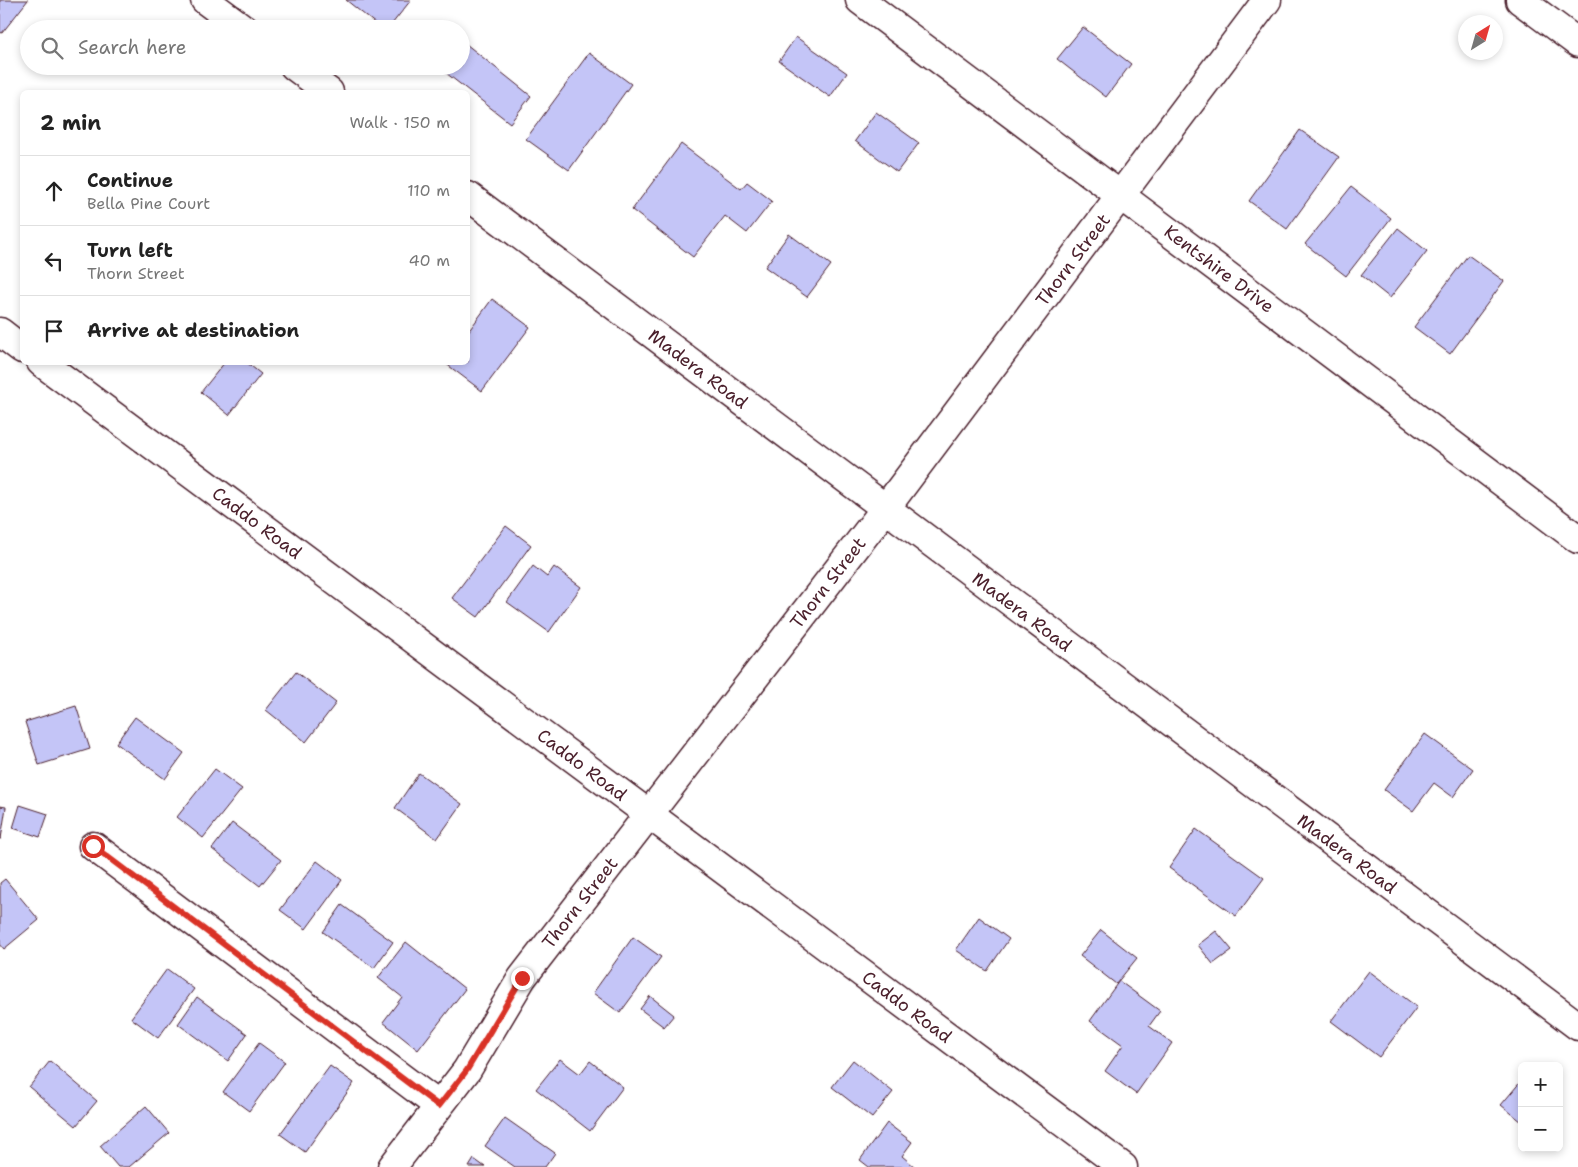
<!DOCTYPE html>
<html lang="en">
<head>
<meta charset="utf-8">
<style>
  :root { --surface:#fff; --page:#f2f2f2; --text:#222; --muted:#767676; --line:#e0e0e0 }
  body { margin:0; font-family:"Shantell Sans",sans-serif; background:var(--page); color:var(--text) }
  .controls { position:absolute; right:15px; bottom:15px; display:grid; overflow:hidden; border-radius:8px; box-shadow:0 2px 8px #0003 }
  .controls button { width:45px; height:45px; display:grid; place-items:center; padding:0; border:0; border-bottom:1px solid var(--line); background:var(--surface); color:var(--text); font:25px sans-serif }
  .compass { position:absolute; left:1458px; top:15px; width:45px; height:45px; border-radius:50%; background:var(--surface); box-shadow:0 2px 8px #0003; rotate:37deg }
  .stop { position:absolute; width:15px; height:15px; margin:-11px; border:4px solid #d93025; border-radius:50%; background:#fff }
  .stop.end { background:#d93025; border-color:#fff; box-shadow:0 1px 5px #0008 }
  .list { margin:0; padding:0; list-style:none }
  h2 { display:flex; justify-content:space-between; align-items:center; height:65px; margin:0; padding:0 20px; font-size:21px }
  h2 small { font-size:16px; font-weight:400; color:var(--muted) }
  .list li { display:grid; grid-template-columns:32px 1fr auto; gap:15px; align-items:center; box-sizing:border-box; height:70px; padding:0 20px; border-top:1px solid var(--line) }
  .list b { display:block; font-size:19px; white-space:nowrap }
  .list p { margin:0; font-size:16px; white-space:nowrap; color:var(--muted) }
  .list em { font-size:16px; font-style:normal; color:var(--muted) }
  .icon { flex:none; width:28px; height:28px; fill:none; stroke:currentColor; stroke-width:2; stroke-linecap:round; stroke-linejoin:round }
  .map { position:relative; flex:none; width:1578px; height:1167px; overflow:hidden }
  .search { position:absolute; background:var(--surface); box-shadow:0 2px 8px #0003; left:20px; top:20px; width:450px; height:55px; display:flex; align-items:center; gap:12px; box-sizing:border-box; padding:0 18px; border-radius:28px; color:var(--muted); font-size:19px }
  .panel { position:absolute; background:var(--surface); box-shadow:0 2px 8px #0003; left:20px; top:90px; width:450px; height:275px; border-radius:8px }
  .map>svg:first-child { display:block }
  .building { fill:#c4c5f7; stroke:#4a1f2b }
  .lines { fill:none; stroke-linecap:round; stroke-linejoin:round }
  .minor-casing { stroke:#4a1f2b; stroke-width:31 }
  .minor { stroke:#fff; stroke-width:28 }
  .route { stroke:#d93025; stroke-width:6 }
  .labels { text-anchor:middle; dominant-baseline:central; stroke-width:4; stroke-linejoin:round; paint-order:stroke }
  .street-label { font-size:18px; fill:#4a1f2b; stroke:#fff }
</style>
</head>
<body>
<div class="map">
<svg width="1578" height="1167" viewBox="0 0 1578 1167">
  <rect width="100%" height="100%" fill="#fff"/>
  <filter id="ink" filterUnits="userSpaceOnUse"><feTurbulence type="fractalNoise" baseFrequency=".02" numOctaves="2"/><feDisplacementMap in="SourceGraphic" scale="10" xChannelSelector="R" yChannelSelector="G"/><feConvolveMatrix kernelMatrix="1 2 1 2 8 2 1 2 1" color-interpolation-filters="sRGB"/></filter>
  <g filter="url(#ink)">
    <path class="building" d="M0,0H28L2,33L0,32Z
      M346,0H411L388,29H382Z
      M1083,27L1131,64L1106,97L1057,59Z
      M796,37L847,73L830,97L779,61Z
      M461,40L531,96L510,123L437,66H461Z
      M589,53L631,84L569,170L526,139Z
      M876,112L919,143L897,172L855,141Z
      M1300,130L1339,157L1287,229L1249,201Z
      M681,144L741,189L747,182L772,201L747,233L725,216L693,257L632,210Z
      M1351,187L1391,218L1346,276L1305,244Z
      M1398,228L1427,251L1390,298L1361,275Z
      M789,234L831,265L807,297L765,267Z
      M1468,255L1504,281L1450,354L1414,327Z
      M492,299L530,327L482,391L445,363L468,362V332Z
      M225,362H246L261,374L229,415L201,392Z
      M506,526L531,545L478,617L452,598Z
      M533,566L547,577L554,567L581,587L549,632L507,602Z
      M296,672L336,703L306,742L266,710Z
      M76,706L90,749L39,765L25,722Z
      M135,717L184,753L165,779L116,743Z
      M1425,734L1473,769L1453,797L1434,783L1413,811L1384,790Z
      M215,769L242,789L203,838L177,817Z
      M419,773L462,804L437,839L395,808Z
      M20,805L48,814L40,837L13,828Z
      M0,806L6,807L1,839H0Z
      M232,823L281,860L260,886L212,849Z
      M1196,829L1264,878L1236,916L1169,868Z
      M317,861L342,880L306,929L280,910Z
      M5,879L39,920L4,949L0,944V883Z
      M342,905L393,942L374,968L323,932Z
      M979,917L1009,939L987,971L956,950Z
      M1101,930L1137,958L1116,984L1080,956Z
      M1216,931L1232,950L1213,964L1198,945Z
      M633,937L661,957L620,1013L593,993Z
      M406,942L465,989L418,1050L383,1022L402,997L378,978Z
      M167,969L194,989L158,1038L131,1018Z
      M1369,971L1417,1007L1379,1057L1331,1021Z
      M1119,981L1160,1011L1149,1026L1172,1043L1136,1094L1105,1071L1123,1045L1090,1021Z
      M650,996L674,1015L664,1027L640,1009Z
      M197,997L247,1034L228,1061L178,1024Z
      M259,1043L285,1062L249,1111L223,1092Z
      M560,1059L580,1074L590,1061L623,1087L590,1131L536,1089Z
      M853,1060L893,1092L872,1118L832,1087Z
      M50,1061L97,1101L76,1126L29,1087Z
      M330,1066L354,1083L305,1152L280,1134Z
      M1522,1080V1122L1501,1105Z
      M146,1106L169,1133L129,1167H118L100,1146Z
      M505,1118L555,1153L545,1167H515L485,1146Z
      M887,1123L912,1142L902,1156L915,1167H869L860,1160Z
      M474,1159L485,1167H469Z"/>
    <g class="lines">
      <g class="minor-casing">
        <path id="minor" d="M205,0L244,29
          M860,0L1578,539
          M1520,0L1578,43
          M294,66L329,92
          M468,196L1578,1026
          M0,332L22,349
          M41,362L1123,1167
          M93,846L439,1106
          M392,1167L467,1070L522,978L885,509L1267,0"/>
      </g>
      <use href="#minor" class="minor"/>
    </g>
  </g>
  <g class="lines" filter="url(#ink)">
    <path class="route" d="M93,846L439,1106L467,1070L522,978"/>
  </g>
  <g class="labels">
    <g class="street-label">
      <text transform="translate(1073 260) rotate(-53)">Thorn Street</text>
      <text transform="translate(1219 269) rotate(37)">Kentshire Drive</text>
      <text transform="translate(698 369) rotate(37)">Madera Road</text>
      <text transform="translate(257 523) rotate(37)">Caddo Road</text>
      <text transform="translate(828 583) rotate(-52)">Thorn Street</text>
      <text transform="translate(1022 612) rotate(37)">Madera Road</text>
      <text transform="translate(582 765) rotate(37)">Caddo Road</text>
      <text transform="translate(1347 854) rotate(37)">Madera Road</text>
      <text transform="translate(580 903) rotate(-52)">Thorn Street</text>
      <text transform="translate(907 1007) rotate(37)">Caddo Road</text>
    </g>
  </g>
</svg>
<div class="controls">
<button>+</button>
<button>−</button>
</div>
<svg class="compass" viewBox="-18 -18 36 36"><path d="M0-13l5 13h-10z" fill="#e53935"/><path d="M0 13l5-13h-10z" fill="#767676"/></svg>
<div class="stop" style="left:93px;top:846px"></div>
<div class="stop end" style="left:522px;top:978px"></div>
<div class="search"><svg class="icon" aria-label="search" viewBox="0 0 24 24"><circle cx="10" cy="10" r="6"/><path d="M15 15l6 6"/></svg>Search here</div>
<section class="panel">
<h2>2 min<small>Walk · 150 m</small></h2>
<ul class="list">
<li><svg class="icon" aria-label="ahead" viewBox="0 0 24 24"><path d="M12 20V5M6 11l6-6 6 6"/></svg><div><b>Continue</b><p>Bella Pine Court</p></div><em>110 m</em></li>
<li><svg class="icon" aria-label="left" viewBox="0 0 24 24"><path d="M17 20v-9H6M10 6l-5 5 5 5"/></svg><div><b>Turn left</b><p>Thorn Street</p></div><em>40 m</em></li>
<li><svg class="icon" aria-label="arrive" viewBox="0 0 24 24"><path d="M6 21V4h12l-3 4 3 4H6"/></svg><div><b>Arrive at destination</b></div></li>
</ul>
</section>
</div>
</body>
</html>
